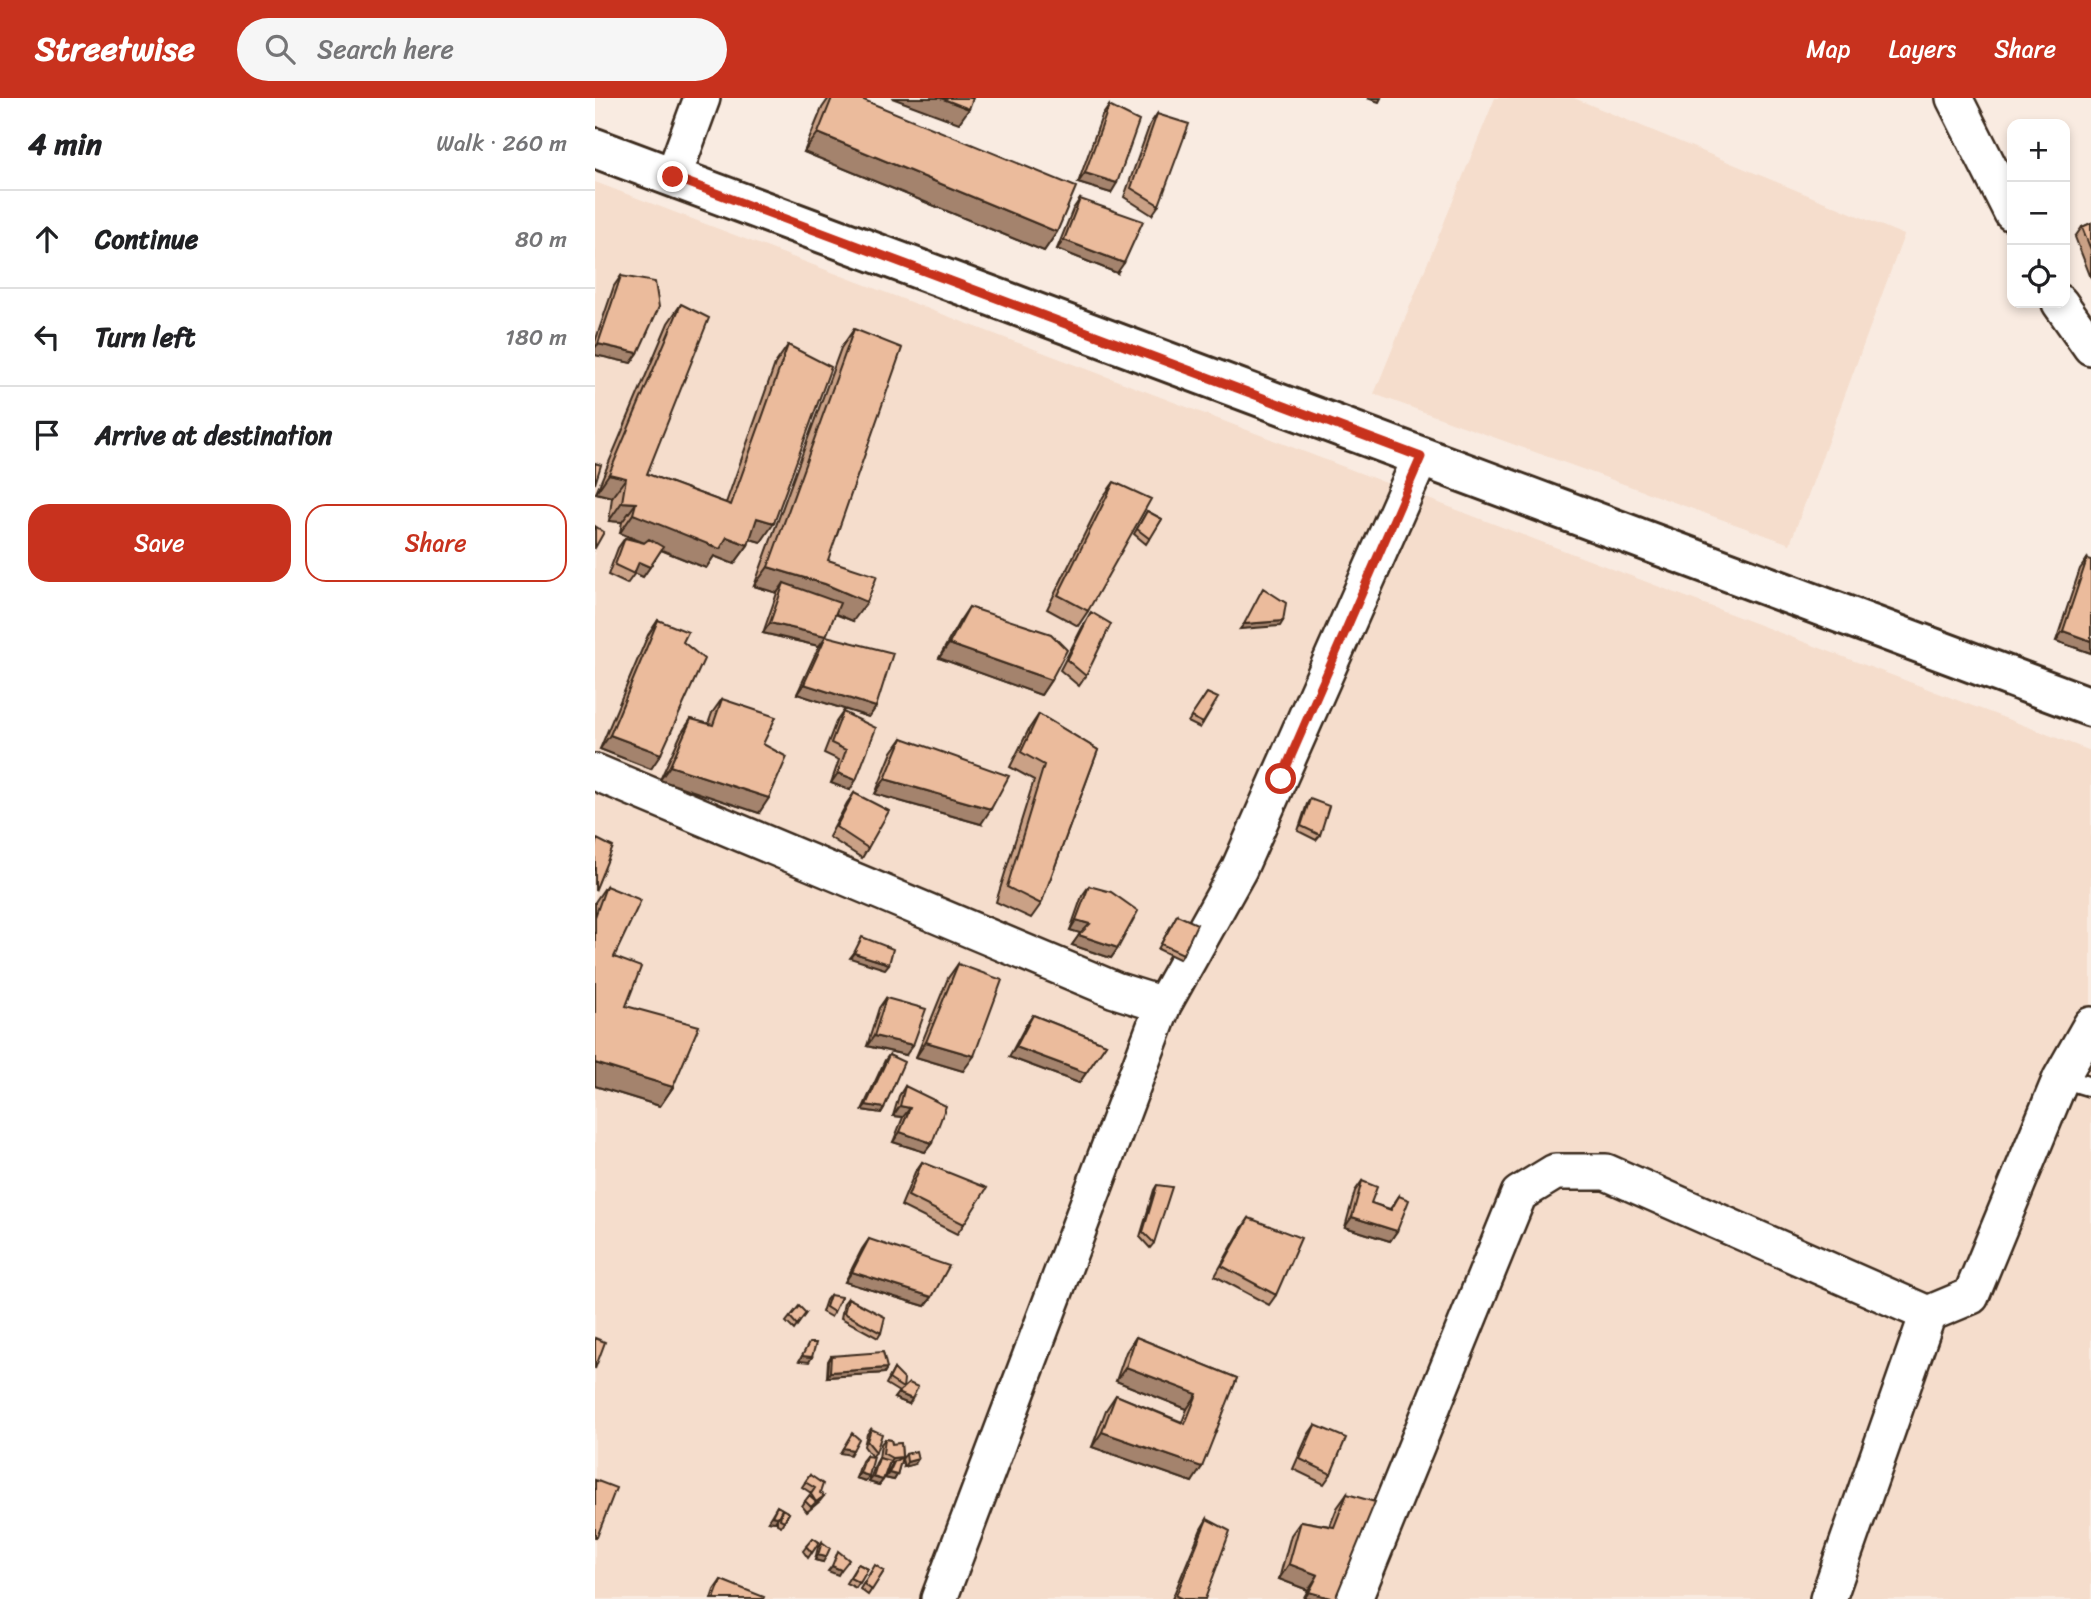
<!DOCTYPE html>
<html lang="en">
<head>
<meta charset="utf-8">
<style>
  :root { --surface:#fff; --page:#f6f6f6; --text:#202124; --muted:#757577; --line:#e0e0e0; --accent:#c8321e }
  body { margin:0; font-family:Sriracha,sans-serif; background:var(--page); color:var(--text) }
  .controls { position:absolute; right:21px; top:21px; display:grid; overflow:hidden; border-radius:14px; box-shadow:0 4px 10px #0003 }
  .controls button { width:63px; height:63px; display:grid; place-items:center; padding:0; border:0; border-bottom:2px solid var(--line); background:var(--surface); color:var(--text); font:35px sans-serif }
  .stop { position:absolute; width:21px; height:21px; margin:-16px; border:5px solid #c8321e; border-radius:50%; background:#fff }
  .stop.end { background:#c8321e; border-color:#fff; box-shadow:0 2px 7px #0008 }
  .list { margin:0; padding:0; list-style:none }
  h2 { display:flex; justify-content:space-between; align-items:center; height:91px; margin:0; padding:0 28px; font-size:30px }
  h2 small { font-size:23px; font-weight:400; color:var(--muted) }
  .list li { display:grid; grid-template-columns:46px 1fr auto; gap:21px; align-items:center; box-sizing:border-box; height:98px; padding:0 28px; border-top:2px solid var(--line) }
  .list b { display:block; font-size:26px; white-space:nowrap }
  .list em { font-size:23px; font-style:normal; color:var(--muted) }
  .actions { display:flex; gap:14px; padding:21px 28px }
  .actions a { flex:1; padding:16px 0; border:2px solid var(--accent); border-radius:21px; text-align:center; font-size:24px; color:var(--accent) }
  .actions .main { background:var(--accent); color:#fff }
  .icon { flex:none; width:38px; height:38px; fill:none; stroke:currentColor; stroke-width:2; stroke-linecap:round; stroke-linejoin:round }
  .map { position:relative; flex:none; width:1496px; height:1501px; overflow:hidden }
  header { display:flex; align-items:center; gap:42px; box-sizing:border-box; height:98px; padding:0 35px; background:var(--accent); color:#fff }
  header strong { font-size:33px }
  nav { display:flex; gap:38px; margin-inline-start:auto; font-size:24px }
  .search { width:490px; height:63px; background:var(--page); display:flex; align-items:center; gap:18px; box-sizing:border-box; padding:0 24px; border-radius:38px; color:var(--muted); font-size:26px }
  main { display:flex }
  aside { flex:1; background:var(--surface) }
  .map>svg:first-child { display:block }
  .built { fill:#f5ddcc }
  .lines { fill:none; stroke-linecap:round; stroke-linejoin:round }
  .lane-casing { stroke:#3b2a1e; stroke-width:23 }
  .street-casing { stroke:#3b2a1e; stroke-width:40 }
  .secondary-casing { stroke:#3b2a1e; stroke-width:44 }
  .lane { stroke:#fff; stroke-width:18 }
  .street { stroke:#fff; stroke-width:35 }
  .secondary { stroke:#fff; stroke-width:38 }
  .wall { fill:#caa186; stroke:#3b2a1e; stroke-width:2 }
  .shaded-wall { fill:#a4836d; stroke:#3b2a1e; stroke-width:2 }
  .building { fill:#ebbb9c; stroke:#3b2a1e; stroke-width:2 }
  .route { stroke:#c8321e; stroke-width:9 }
</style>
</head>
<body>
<header>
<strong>Streetwise</strong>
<div class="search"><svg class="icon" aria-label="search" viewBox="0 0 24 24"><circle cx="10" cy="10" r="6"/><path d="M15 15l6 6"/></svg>Search here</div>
<nav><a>Map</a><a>Layers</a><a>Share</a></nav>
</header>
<main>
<aside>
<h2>4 min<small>Walk · 260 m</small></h2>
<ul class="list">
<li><svg class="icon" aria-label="ahead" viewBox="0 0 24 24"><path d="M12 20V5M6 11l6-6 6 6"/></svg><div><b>Continue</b></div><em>80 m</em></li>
<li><svg class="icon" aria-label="left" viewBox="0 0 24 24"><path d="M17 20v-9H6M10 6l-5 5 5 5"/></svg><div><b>Turn left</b></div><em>180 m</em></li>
<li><svg class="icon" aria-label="arrive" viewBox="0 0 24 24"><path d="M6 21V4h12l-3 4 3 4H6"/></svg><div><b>Arrive at destination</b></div></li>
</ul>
<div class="actions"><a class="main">Save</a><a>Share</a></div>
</aside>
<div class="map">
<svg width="1496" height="1501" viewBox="0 0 1496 1501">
  <rect width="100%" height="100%" fill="#f9ebe1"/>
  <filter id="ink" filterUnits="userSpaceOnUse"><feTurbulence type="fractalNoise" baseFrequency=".0143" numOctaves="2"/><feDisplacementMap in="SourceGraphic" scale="14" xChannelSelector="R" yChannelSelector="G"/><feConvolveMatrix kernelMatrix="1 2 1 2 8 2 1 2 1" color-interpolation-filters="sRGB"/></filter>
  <g filter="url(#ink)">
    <path class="built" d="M900,0H979L1309,137L1195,446L779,296Z
      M0,84L1496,653V1501H0Z"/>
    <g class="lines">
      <g class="lane-casing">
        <path id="lane" d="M1466,980L1496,989"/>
      </g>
      <g class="street-casing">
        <path id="street" d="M1359,0L1417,115
          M78,79L107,0
          M1465,205L1496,249
          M0,674L520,892L568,907L344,1501
          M568,907L644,771L826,359
          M759,1501L924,1096L960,1074H1011L1333,1216L1376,1198L1466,980L1496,927
          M1233,1501L1333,1216"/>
      </g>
      <g class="secondary-casing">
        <path id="secondary" d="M0,50L1496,609"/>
      </g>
      <use href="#lane" class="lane"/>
      <use href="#street" class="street"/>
      <use href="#secondary" class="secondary"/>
    </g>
    <path class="wall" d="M234,0H264L462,134L449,153L209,54L227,10Z
      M514,8L516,95L483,85L507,18Z
      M562,16L564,107L557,117L529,99L555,26Z
      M485,101L522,175L462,151L478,111Z
      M1496,125V180L1480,139L1487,129Z
      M26,178L43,255L36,265L0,257V244L19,188Z
      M86,206L52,376L131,405L180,266L193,247L166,444L155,441L153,447L139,466L119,458L111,470L66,452L48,479L40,475L32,486L13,477L23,450L30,440L49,445L25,435L27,424L14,423L17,399L1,395L73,225Z
      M259,231L233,462L258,523L240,516L224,548L168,535L182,495L159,488L246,250Z
      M519,384L493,513L483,528L452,511L508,399Z
      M552,413L567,421L551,446L539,436Z
      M1492,461L1496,555L1461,543L1485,471Z
      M374,509L456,582L446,597L344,560L364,524Z
      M496,514L491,578L484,588L465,572L490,524Z
      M63,522L88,544L56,671L5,651L53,537Z
      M231,538L281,609L274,619L202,596L224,548Z
      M612,595L608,625L605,630L593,624Z
      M127,601L164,715L65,682L86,636L96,621L113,626L117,615Z
      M248,614L255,692L236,685L244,662L229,655L241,624Z
      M444,616L503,652L446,806L436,820L401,804L439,682L415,669L434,631Z
      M307,640L386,726L280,696L297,654Z
      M259,695L273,750L267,760L234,739L252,705Z
      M715,701L725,737L721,742L703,733L712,706Z
      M11,788L19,859L31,908L78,989L65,1008L0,988V804Z
      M494,788L523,850L516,860L477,847L486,835L475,832L487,798Z
      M582,817L588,856L584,861L563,851Z
      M363,866L368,973L321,959L353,880Z
      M291,900L311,957L272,948L284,910Z
      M438,917L511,946L484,985L414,959L431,927Z
      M294,957L289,1010L286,1015L267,1012L290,962Z
      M310,988L337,1045L330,1054L298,1044L308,1019L298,1018L304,998Z
      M327,1064L369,1126L362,1136L306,1108L320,1074Z
      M767,1083L776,1105L795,1111L804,1098L802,1133L795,1143L750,1129L760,1093Z
      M562,1087L559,1145L555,1150L545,1139L559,1092Z
      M654,1120L681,1197L674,1207L620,1178L647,1130Z
      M274,1141L337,1199L330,1208L250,1184L267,1151Z
      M235,1197L239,1214L236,1219L227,1214L231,1202Z
      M253,1200L286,1235L283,1240L246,1220L249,1205Z
      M211,1215L199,1232L191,1224L195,1219Z
      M541,1239L642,1280L597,1384L497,1349L511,1312L521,1297L587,1324L592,1311L521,1283L531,1254Z
      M236,1258L292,1270L289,1275L232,1279L233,1263Z
      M299,1271L308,1290L317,1301L314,1306L299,1300L304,1294L291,1286Z
      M720,1327L736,1376L729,1386L698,1371L713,1337Z
      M276,1331L281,1354L277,1359L269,1348L272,1336Z
      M290,1341L296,1342L297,1346L306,1345L307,1359L302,1377L299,1382L290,1380L298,1364H295L288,1382L284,1387L274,1384L281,1365L284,1360L287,1361L284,1360L286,1346Z
      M311,1356L320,1366L309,1369L307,1361Z
      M271,1358V1383L261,1380L267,1363Z
      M215,1377L225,1395L229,1398L225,1403L212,1414L207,1408L216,1395L207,1389Z
      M752,1396L740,1501H708L713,1492L684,1481L696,1437L706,1423L735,1428L742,1410Z
      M182,1408L194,1415L186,1428L182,1426V1421L180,1424L173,1423Z
      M612,1421L610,1501H577L606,1431Z
      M218,1440L224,1444L213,1460L208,1453Z
      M227,1444L228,1464L220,1462L223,1449Z
      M263,1466L273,1471L261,1490L251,1485Z
      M277,1472L289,1473L273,1497L265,1491Z
      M126,1482L168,1501H116L119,1492Z"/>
    <path class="shaded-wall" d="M297,0H346L374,11L364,25Z
      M772,0H786L784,4Z
      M223,35L462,134L449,153L209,54Z
      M490,75L522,85L516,95L483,85Z
      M469,142L529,165L522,175L462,151Z
      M3,246L43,255L36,265L0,257V250Z
      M14,376L31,380L17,399L1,395Z
      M27,404L41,405L27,424L14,423Z
      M38,416L132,439L153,447L139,466L119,458L111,470L25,435Z
      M162,420L179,425L166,444L148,439Z
      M44,464L55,469L48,479L37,474Z
      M173,469L230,486L272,504L258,523L216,506L189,485L182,495L159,488Z
      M688,523L685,528L645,531L649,526Z
      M175,525L231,538L224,548L168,535Z
      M1468,533L1496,543V555L1461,543Z
      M354,546L456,582L446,597L344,560Z
      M209,586L281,609L274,619L202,596Z
      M15,637L66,656L56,671L5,651Z
      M75,668L174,700L164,715L65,682Z
      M243,675L261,682L255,692L236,685Z
      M290,681L396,711L386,726L280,696Z
      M481,822L495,826L488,836L475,832Z
      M484,837L523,850L516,860L477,847Z
      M259,855L294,866L290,871L255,860Z
      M279,938L318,947L311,957L272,948Z
      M331,944L379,958L368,973L321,959Z
      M421,949L491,975L484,985L414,959Z
      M0,965L78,989L65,1008L0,988Z
      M271,1007L289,1010L286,1015L267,1012Z
      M305,1008L315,1010L308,1019L298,1018Z
      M305,1034L337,1045L330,1054L298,1044Z
      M757,1119L802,1133L795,1143L750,1129Z
      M257,1174L337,1199L330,1208L250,1184Z
      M207,1258L217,1259L214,1264L204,1263Z
      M531,1269L602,1296L592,1311L521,1283Z
      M292,1270L289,1275L232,1279L235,1274Z
      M303,1295L317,1301L314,1306L299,1300Z
      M507,1334L607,1369L597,1384L497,1349Z
      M248,1350L258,1352L255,1357L245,1355Z
      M307,1359L304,1364L294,1365L297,1360Z
      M323,1361L320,1366L309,1369L312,1364Z
      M265,1375L274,1378L271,1383L261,1380Z
      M294,1375L302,1377L299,1382L290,1380Z
      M278,1379L288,1382L284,1387L274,1384Z
      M177,1418L183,1419L180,1424L173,1423Z
      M223,1457L231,1459L228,1464L220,1462Z
      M694,1466L723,1477L713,1492L684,1481Z
      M237,1468L246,1472L243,1477L233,1473Z
      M714,1494L739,1501H709Z"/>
    <path class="building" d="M237,0H264L481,89L462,134L223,35Z
      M346,0H378L374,11Z
      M514,8L544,23L522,85L490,75Z
      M562,16L594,26L564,107L536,90Z
      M485,101L548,123L529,165L469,142Z
      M1496,125V152L1487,129Z
      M26,178L60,184L64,209L43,255L3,246Z
      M86,206L114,220L52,376L136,407L193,247L236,269L179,425L162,420L153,447L132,439L125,451L38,416L41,405L27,404L31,380L14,376Z
      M259,231L307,250L233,462L282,478L272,504L230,486L173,469Z
      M0,365L6,367L0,386Z
      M519,384L556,401L493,513L463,497Z
      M552,413L567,421L555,441L542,431Z
      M0,428L9,434L0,450Z
      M30,440L49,445L54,441L68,449L55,469L44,464L39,476L20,467Z
      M1492,461L1496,462V543L1468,533Z
      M189,485L245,505L231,538L175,525Z
      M668,490L691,505L688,523L649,526Z
      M374,509L456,536L472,552L456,582L354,546Z
      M496,514L516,526L491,578L472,562Z
      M63,522L93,534L88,544L109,561L66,656L15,637Z
      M231,538L298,555L281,609L209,586Z
      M612,595L623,600L608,625L596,619Z
      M127,601L181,619L168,646L192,659L174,700L75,668L96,621L118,627Z
      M248,614L281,630L261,682L243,675L251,652L236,645Z
      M444,616L503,652L446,806L412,789L449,667L426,654Z
      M307,640L414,678L396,711L290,681Z
      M259,695L294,713L273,750L241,729Z
      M715,701L734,708L725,737L706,728Z
      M2,741L18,749L0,793V749Z
      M11,788L46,802L19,859L46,869L31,908L104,928L78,989L0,965V819Z
      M494,788L516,794L543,813L523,850L484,837L495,826L481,822Z
      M582,817L602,826L588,856L566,846Z
      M267,839L298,851L294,866L259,855Z
      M363,866L407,882L379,958L331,944Z
      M291,900L331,911L318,947L279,938Z
      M438,917L511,946L491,975L421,949Z
      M294,957L309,964L289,1010L271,1007Z
      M310,988L351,1008L337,1045L305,1034L315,1010L305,1008Z
      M327,1064L392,1090L369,1126L313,1098Z
      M767,1083L782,1089L776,1105L796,1112L804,1098L814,1102L802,1133L757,1119Z
      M562,1087L577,1089L559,1145L548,1134Z
      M654,1120L706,1140L681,1197L627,1168Z
      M274,1141L354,1168L337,1199L257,1174Z
      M235,1197L246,1199L239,1214L231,1209Z
      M253,1200L290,1219L286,1235L249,1215Z
      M204,1208L211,1215L202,1227L195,1219Z
      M541,1239L642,1280L607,1369L507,1334L521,1297L590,1326L602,1296L531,1269Z
      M0,1240L10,1244L0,1271Z
      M214,1245H221L217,1259L207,1258Z
      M288,1254L292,1270L235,1274L236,1258Z
      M299,1271L309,1281L308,1290L294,1281Z
      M314,1285L323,1289L317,1301L303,1295Z
      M720,1327L751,1340L736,1376L705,1361Z
      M276,1331L287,1336L281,1354L272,1343Z
      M257,1335L264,1341L258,1352L248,1350Z
      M290,1341L296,1342L297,1346L306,1345L307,1359L302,1377L294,1375L299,1364L307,1359L297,1360L288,1355Z
      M321,1353L323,1361L312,1364L311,1356Z
      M271,1358L279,1359L274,1378L265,1375Z
      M284,1360L295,1363L288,1382L278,1379Z
      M215,1377L228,1386L225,1395L229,1398L221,1404L216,1396L220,1390L210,1384Z
      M0,1382L21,1390L2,1439H0Z
      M752,1396L780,1404L740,1501H739L714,1494L723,1477L694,1466L706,1423L739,1429Z
      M214,1398L221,1404L216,1409L210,1403Z
      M182,1408L194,1415L189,1423L185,1421L187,1411L183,1419L177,1418Z
      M612,1421L635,1433L610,1501H588L581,1498Z
      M218,1440L224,1444L217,1455L211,1448Z
      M227,1444L235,1450L231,1459L223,1457Z
      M243,1453L254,1462L246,1472L237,1468Z
      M263,1466L273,1471L265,1485L255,1480Z
      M280,1467L289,1473L277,1492L269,1486Z
      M126,1482L169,1499L168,1501H119Z"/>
  </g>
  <g class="lines" filter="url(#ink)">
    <path class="route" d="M78,79L826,359L686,681"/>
  </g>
</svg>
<div class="controls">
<button>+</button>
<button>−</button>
<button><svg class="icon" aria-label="locate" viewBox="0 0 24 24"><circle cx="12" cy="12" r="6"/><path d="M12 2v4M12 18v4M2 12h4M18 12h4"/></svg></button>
</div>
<div class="stop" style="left:686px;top:681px"></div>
<div class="stop end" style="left:78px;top:79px"></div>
</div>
</main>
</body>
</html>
